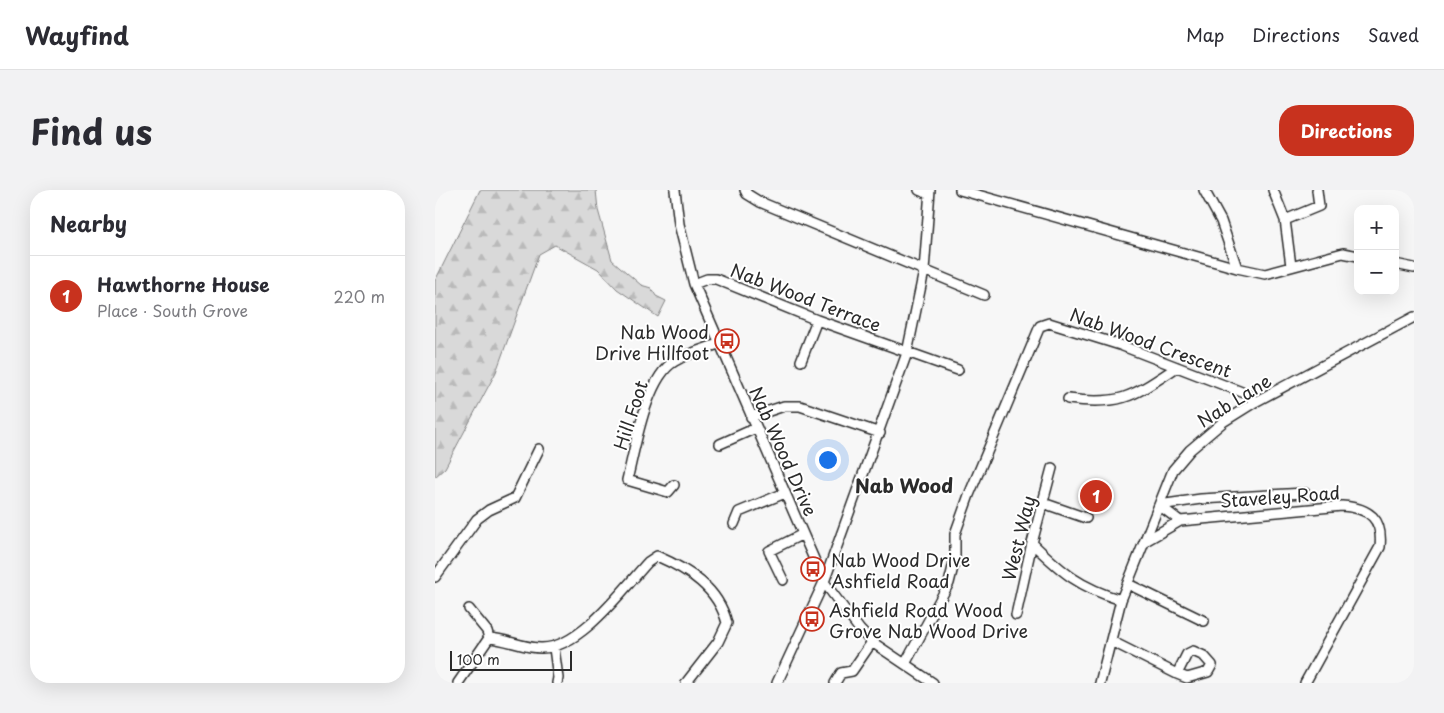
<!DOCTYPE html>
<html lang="en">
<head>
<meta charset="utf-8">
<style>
  :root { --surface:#fff; --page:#f2f2f3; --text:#2b2b33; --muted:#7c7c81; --line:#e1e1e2; --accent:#c8321e }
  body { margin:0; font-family:"Playpen Sans",sans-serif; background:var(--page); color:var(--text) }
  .controls { position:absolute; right:15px; top:15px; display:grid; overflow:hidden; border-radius:10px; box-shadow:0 5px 20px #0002 }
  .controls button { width:45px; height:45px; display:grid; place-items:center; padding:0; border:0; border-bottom:1px solid var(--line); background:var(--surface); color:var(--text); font:25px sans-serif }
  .scale { position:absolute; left:15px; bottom:12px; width:122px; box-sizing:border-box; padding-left:5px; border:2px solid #2b2b2b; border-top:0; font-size:14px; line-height:18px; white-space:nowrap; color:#2b2b2b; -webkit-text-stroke:4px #fff; paint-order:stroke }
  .you { position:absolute; left:392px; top:269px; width:18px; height:18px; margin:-12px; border:4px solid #fff; border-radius:50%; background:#1a73e8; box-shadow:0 0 0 8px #1a73e833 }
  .badge { display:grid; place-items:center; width:32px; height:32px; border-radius:50%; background:var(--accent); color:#fff; font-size:16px; font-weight:700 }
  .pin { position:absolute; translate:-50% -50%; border:2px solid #fff; box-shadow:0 1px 5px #0006 }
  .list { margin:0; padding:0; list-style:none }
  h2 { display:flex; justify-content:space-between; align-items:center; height:65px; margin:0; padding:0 20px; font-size:21px }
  h2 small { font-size:16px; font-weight:400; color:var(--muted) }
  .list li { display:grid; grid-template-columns:32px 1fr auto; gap:15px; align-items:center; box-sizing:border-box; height:80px; padding:0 20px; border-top:1px solid var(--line) }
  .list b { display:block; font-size:19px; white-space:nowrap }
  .list p { margin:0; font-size:16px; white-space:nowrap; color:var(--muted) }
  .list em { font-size:16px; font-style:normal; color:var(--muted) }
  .map { position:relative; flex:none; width:979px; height:493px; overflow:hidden; border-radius:20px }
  header { display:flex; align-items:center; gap:30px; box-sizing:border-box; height:70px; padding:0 25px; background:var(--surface); border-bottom:1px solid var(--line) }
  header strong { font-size:24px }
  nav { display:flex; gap:28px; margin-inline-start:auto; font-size:18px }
  .intro { display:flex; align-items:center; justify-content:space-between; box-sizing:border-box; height:120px; padding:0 30px }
  h1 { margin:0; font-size:35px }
  .button { padding:12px 22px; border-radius:20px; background:var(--accent); color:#fff; font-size:18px; font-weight:700 }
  main { display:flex; gap:30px; padding:0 30px }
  aside { flex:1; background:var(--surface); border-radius:20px; box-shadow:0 5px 20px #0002 }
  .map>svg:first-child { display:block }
  .forest { fill:url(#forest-firs); stroke:#828282 }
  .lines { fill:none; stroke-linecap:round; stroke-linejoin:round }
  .minor-casing { stroke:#2b2b2b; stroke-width:12 }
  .minor { stroke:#fff; stroke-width:9 }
  .labels { text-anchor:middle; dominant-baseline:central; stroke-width:4; stroke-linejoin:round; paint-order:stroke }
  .street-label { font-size:18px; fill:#2b2b2b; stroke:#fff }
  .poi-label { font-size:18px; fill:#2b2b2b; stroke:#fff; text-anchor:start }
  .neighbourhood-label { font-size:19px; font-weight:bold; fill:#2b2b2b; stroke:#fff }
</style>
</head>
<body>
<header>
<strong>Wayfind</strong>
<nav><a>Map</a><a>Directions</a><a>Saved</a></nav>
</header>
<div class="intro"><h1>Find us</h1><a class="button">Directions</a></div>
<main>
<aside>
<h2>Nearby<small></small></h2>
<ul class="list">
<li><span class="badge">1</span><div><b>Hawthorne House</b><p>Place · South Grove</p></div><em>220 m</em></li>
</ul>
</aside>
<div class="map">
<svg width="979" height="493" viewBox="0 0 979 493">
  <defs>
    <pattern id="forest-firs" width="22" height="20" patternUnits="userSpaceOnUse" patternTransform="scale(1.25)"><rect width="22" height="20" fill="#d9d9d9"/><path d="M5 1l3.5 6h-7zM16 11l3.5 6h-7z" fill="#bababa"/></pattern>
  </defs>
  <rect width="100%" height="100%" fill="#f7f7f7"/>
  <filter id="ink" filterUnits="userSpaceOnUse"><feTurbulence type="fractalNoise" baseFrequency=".02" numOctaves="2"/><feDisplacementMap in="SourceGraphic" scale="10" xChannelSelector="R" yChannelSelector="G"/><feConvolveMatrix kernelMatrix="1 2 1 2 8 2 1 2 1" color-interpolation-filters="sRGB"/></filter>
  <g filter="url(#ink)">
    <path class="forest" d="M45,0H161L163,20L177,70L206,95L216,98L221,106L231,111L223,127L182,99L163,79L120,55L104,64L61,182L10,278L0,287V91Z"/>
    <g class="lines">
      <g class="minor-casing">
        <path id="minor" d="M240,0L244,34L259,94L389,392L425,440L437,452L498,493
          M310,0L312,4L325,12L549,105
          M484,0L494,4
          M525,0L802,78
          M769,0L786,31L802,78L830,84L908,63L923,66
          M838,0L850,30L856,76
          M850,30L884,16L882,0
          M960,74L979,78
          M259,94L272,89H281L382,130L523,180
          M366,171L382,130
          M633,209C687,216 698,206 742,177
          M316,227L349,216H365L445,243
          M285,254L321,238
          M239,295L233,302L192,290C200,259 211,187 240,171C254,163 269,159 283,154
          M608,313L651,328
          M724,315L745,331L907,316C935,318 948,329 945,357L870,493
          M724,315L766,309L870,303
          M299,334L304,322L350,303
          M712,350L745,331
          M597,353C628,383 644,397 686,410
          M0,387L42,329L54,320L80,308L104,259
          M348,390L334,361L368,344
          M693,394L769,431
          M34,419L52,441L54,448
          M581,425L597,353L617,278
          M676,451L742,484L752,488L773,482L777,475L769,466L758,461L752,464L742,484
          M119,458L123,488L122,493
          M470,474L514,393L520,369V344L534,305L605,136L614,133L685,155L812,204L820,212
          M23,493L54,448C72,449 88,458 106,458C145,459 188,399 213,372L222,366C254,380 283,398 292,433L283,452L251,493
          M342,493L389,392L472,163L489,81L495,0
          M400,493L406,483L417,481L437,452
          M665,493L686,410L738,280L755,260L788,232L820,212L979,127"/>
      </g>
      <use href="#minor" class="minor"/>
    </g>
  </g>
  <defs>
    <g id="bus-ring" transform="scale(1.25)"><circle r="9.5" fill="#fff" stroke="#c8321e" stroke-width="1.5"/><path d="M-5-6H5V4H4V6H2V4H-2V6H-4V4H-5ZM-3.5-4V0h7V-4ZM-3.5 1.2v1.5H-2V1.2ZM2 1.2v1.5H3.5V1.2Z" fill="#c8321e"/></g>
  </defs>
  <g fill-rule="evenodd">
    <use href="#bus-ring" x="292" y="151"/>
    <use href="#bus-ring" x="378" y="379"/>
    <use href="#bus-ring" x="377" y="429"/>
  </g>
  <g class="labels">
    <g class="street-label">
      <text transform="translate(371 107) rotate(21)">Nab Wood Terrace</text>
      <text transform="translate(716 152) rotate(20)">Nab Wood Crescent</text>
      <text transform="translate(799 210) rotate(-32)">Nab Lane</text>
      <text transform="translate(195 225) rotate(-72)">Hill Foot</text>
      <text transform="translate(349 261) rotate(66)">Nab Wood Drive</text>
      <text transform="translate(845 306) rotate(-4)">Staveley Road</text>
      <text transform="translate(583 348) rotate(-76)">West Way</text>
    </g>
    <g class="poi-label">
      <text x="274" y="141" text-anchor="end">Nab Wood<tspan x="274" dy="21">Drive Hillfoot</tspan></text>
      <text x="396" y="369">Nab Wood Drive<tspan x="396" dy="21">Ashfield Road</tspan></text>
      <text x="394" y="419">Ashfield Road Wood<tspan x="394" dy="21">Grove Nab Wood Drive</tspan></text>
    </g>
    <g class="neighbourhood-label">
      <text x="469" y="295">Nab Wood</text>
    </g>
  </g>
</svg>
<div class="controls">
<button>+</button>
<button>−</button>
</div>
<div class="scale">100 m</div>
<div class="you"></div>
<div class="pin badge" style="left:661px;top:306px">1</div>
</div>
</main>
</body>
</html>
